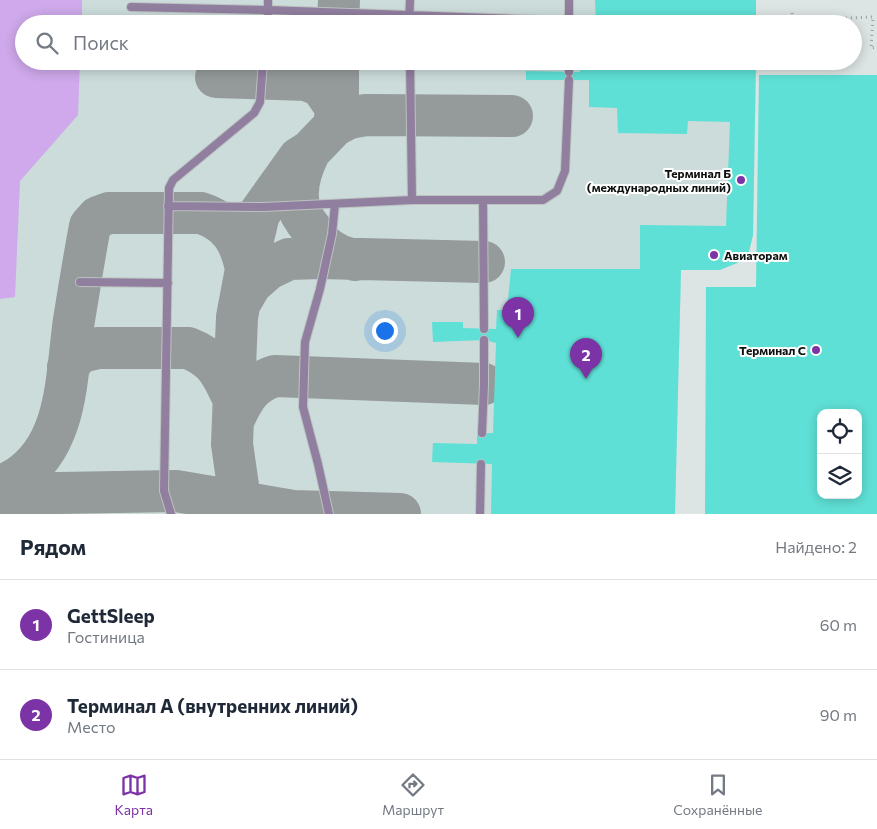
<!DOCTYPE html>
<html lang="ru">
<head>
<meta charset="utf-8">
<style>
  :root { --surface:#fff; --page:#f6f6f7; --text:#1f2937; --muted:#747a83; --line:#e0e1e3; --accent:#7b33a5 }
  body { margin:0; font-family:Commissioner,sans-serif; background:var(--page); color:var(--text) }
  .controls { position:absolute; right:15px; bottom:15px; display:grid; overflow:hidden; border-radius:10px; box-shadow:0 2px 12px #0003 }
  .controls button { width:45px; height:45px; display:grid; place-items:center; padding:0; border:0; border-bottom:1px solid var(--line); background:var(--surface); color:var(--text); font:25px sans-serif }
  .you { position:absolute; left:384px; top:330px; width:18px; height:18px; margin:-12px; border:4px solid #fff; border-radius:50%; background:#1a73e8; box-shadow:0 0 0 8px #1a73e833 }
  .badge { display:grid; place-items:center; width:32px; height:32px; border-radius:50%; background:var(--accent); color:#fff; font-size:16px; font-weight:700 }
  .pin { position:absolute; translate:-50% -41px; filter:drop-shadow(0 1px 2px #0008) }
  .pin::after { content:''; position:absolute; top:26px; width:18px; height:15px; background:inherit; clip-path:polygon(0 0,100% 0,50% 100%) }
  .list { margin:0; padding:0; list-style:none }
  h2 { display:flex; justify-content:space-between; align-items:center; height:65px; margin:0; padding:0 20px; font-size:21px }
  h2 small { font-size:16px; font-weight:400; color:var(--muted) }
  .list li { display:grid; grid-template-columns:32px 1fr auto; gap:15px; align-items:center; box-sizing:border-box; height:90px; padding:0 20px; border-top:1px solid var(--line) }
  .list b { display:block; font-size:19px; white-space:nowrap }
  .list p { margin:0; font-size:16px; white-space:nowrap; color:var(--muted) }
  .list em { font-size:16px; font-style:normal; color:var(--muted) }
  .icon { flex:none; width:28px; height:28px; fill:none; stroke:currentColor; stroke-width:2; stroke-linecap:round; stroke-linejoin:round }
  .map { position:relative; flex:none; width:877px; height:514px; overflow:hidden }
  .search { position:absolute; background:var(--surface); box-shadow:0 2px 12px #0003; left:15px; right:15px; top:15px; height:55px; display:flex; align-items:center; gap:12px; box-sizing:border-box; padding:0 18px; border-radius:28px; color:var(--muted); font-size:19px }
  .sheet { height:245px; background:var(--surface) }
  nav { display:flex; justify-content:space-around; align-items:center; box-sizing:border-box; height:70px; border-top:1px solid var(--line); background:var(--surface); font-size:14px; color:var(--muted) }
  nav a { display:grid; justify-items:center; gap:2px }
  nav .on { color:var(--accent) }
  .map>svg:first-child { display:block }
  .built { fill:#cbdcda }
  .green { fill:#cfa9eb }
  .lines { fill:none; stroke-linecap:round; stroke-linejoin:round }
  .taxiway { stroke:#959a9a; stroke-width:42 }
  .building { fill:#5fe0d6; fill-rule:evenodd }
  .service-casing { stroke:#bcc2c2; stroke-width:10 }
  .path { stroke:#999f9f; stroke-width:3; stroke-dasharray:1 4; stroke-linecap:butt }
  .service { stroke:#917f9f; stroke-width:8 }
  .poi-dot { fill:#7b33a5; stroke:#fff; stroke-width:2 }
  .labels { text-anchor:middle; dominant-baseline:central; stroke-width:4; stroke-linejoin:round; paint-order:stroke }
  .poi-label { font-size:12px; font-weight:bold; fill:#0f1111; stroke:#fff; text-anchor:end }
</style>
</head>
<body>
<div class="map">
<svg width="877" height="514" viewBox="0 0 877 514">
  <rect width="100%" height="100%" fill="#dde4e4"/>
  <path class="built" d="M0,0H756V24H24V61H756L753,235L749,252L737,263L720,270H681L675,514H0Z"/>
  <path class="green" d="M0,0H82V24H24V61H80L78,115L20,181L15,297L0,299Z"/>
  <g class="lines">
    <path class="taxiway" d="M338,24L339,0
      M216,77L306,80L321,86L336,108
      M334,126L349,118L366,115L512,116
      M309,153C300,171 294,194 301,214C304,219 308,225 312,230C318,240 325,249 337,254C342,257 349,258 355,260
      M241,301L251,284L268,269L289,259L320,258L484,262
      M68,367L78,353L98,348H188C215,358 222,374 233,398
      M233,421C243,399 251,383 275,376L484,384
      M0,487C6,485 11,481 17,478C69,445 66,375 74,320C79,289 84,258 90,226L98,217L109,213H201C230,223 240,240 246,269
      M0,494L176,491L293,511
      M242,514L232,444L237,317L246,269L259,214L299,158L310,151L334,126L338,95V61
      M278,514L293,511L400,514"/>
  </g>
  <path class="building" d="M595,0H756V24H596Z
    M580,61H756L753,235L749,252L737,263L720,270H681L675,514H491L492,464L432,462L433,443L477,444V433H493L496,343L484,340L433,342L432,322H463V328L496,329L497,310H507L511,269H640V225L726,226L730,122L688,121L687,134L618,133L617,108L589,107V80H526V71L580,72Z
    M759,75H877V514H705L706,287H756ZM821,413H858V495H821Z"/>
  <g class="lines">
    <g class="service-casing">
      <path id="service" d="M268,0V10L569,21
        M131,7L268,10L267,24
        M409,24L410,0
        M569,24V0
        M410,61L412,200
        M569,72V61
        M483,200L484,329
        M168,206L264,207L412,200H543L557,191L565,171L569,80
        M80,282L168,283
        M482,433L484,384V340
        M171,514L164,491L169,188L173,180L254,113L260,102L263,61
        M329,514L318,464L303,407L305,342L320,289L332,234L335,204
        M480,514L481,464"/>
    </g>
    <path class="path" d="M792,13L793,20L873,17L871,48L877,47"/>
    <use href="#service" class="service"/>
  </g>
  <g class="poi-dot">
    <circle cx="741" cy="180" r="5"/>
    <circle cx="714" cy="255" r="5"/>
    <circle cx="816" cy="350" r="5"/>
  </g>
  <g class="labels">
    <g class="poi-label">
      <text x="731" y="173">Терминал Б<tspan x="731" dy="14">(международных линий)</tspan></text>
      <text x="724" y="255" text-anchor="start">Авиаторам</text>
      <text x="806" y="350">Терминал С</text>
    </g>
  </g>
</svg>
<div class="controls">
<button><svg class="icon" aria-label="locate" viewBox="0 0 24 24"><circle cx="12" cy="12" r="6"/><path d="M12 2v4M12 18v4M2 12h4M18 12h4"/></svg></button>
<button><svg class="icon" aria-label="layers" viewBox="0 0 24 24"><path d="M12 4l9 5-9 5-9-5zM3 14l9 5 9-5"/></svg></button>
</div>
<div class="you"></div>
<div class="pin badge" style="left:518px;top:338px">1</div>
<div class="pin badge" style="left:586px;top:379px">2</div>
<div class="search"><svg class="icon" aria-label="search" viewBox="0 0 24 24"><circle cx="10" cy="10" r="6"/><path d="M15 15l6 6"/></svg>Поиск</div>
</div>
<section class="sheet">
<h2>Рядом<small>Найдено: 2</small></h2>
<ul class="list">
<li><span class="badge">1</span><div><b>GettSleep</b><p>Гостиница</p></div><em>60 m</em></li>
<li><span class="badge">2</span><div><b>Терминал А (внутренних линий)</b><p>Место</p></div><em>90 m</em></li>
</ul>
</section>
<nav>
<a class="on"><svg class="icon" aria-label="map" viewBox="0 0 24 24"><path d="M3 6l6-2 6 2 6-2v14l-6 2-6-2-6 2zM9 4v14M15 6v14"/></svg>Карта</a>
<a><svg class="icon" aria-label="directions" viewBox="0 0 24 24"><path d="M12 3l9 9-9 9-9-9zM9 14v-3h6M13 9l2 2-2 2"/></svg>Маршрут</a>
<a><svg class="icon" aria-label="saved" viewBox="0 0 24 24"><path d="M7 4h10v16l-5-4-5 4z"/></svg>Сохранённые</a>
</nav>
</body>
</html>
